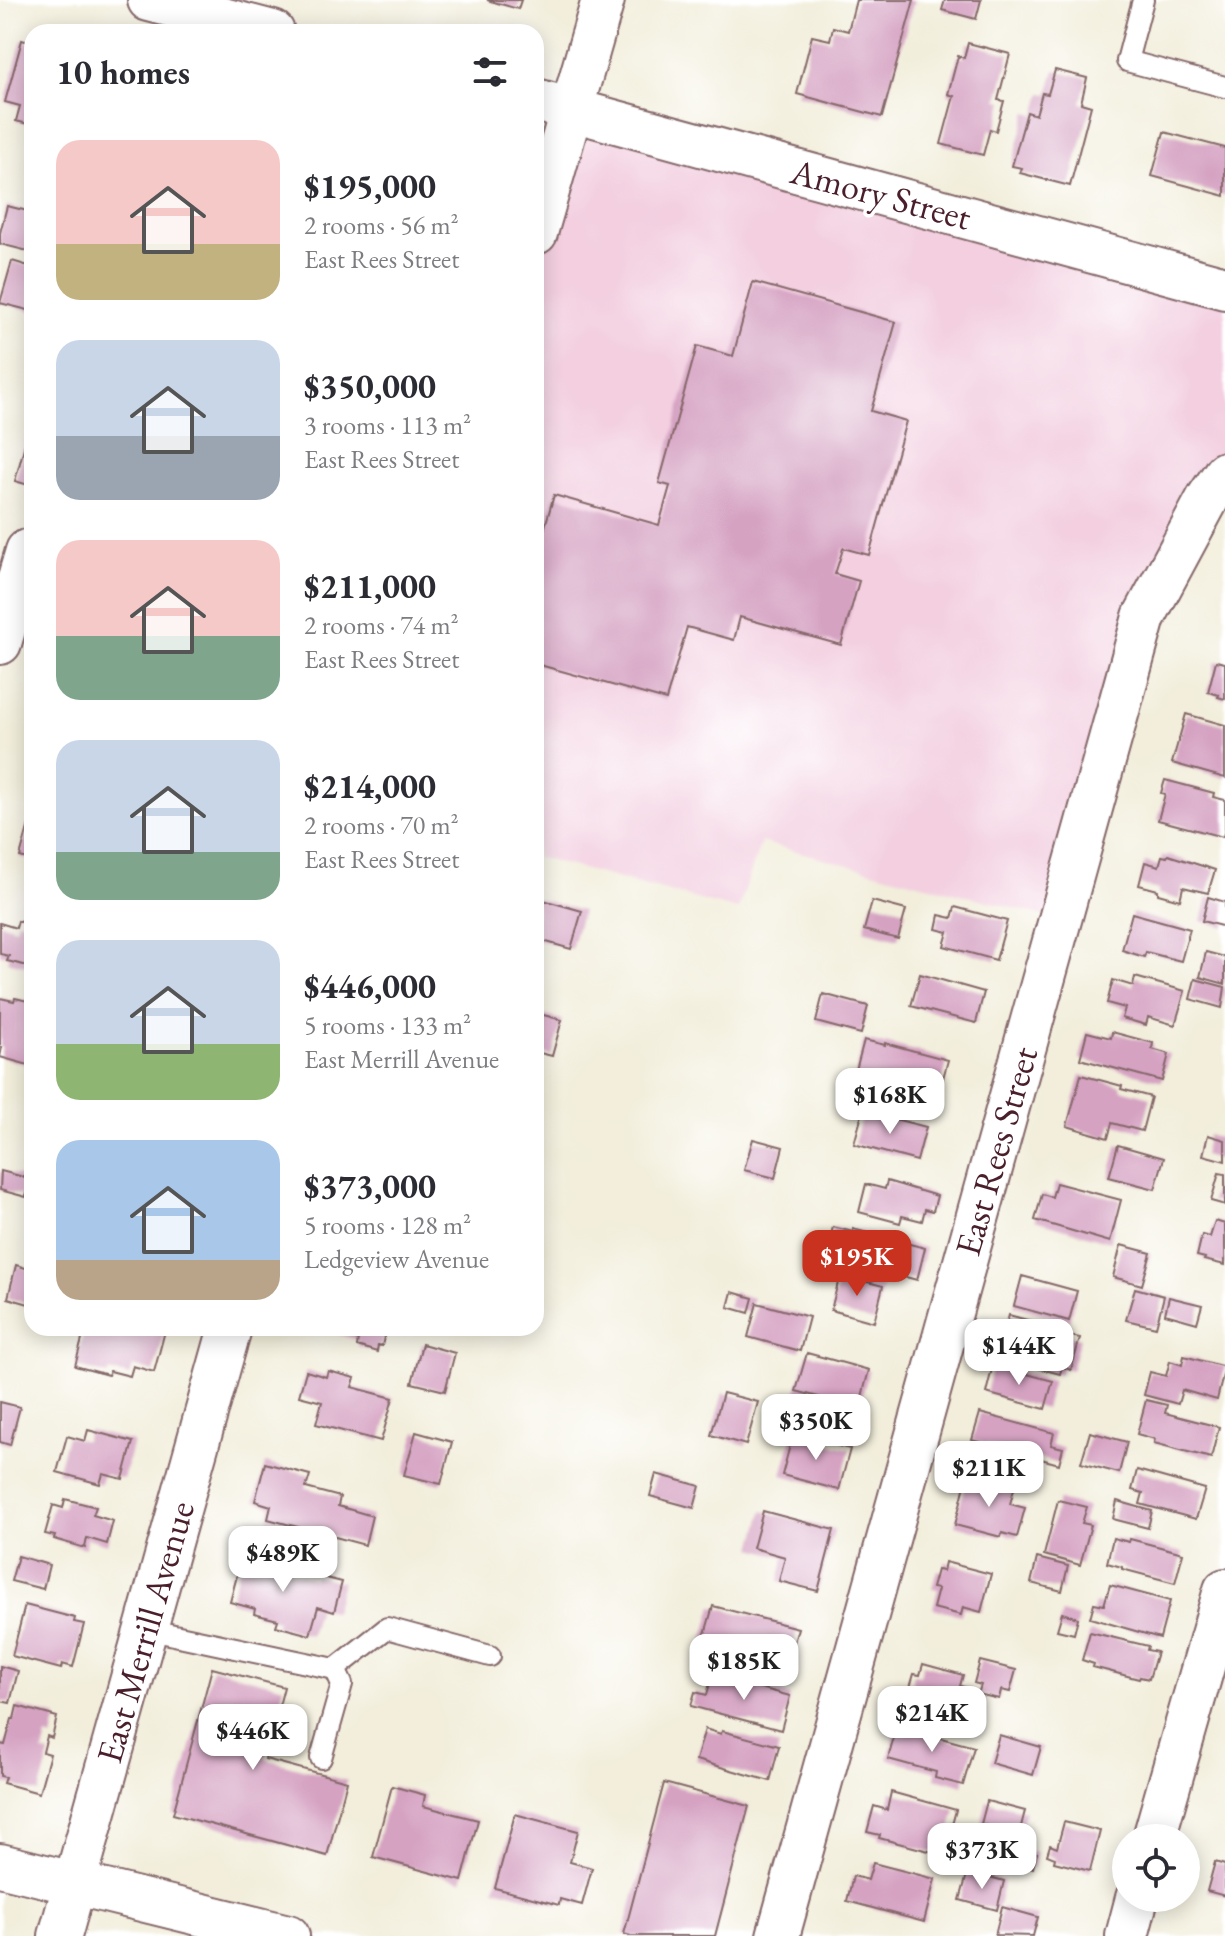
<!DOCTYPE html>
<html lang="en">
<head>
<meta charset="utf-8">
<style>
	body { margin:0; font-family:"EB Garamond",serif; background:#f7f7f7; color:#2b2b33; height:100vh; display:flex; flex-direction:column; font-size:30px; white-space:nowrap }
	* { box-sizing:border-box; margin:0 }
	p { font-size:26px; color:#7c7c81 }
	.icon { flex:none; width:44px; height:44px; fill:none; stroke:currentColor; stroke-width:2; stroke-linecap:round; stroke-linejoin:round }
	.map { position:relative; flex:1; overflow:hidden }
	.drawer { position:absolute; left:24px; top:24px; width:520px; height:1312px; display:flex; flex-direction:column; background:#fff; border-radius:24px; box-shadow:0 4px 20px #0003 }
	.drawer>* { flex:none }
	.fabs { position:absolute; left:1112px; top:1824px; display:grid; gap:16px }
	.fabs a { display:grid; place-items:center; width:88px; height:88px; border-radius:50%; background:#fff; box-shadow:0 4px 20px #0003; font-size:40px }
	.price { position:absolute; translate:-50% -68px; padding:0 18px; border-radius:16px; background:#fff; color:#222; font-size:26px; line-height:52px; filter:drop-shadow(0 2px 4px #0008) }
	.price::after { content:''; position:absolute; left:50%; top:48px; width:24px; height:18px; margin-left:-12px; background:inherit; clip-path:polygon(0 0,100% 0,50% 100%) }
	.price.active { background:#c8321e; color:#fff }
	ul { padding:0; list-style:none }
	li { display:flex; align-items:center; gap:24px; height:200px; padding:0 32px }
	li span { display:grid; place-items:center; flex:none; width:224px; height:160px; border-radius:24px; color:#555 }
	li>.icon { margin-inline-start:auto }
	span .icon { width:96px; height:96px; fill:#fffc; stroke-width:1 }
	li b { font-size:34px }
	h2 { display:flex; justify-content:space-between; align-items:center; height:96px; padding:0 32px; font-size:34px }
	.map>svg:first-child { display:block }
	.built { fill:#f3cfe0 }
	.building { fill:#d5a2c2 }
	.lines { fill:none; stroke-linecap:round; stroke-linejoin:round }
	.service-casing { stroke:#856769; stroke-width:24 }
	.minor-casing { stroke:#856769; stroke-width:46 }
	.service { stroke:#fff; stroke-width:20 }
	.minor { stroke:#fff; stroke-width:42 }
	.labels { text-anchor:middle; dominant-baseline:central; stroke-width:7; stroke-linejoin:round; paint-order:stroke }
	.street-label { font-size:36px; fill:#4a1f2b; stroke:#fff }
</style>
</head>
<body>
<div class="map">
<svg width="1225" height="1936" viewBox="0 0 1225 1936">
	<rect width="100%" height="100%" fill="#fff"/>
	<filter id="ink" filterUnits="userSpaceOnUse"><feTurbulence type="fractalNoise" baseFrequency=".0125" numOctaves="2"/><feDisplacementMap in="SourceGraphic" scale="16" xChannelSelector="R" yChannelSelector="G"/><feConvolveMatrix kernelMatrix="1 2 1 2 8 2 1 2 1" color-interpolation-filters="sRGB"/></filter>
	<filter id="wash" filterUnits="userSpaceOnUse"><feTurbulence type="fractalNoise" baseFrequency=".006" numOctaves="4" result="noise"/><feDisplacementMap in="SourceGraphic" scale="32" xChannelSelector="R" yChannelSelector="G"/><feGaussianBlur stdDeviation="1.8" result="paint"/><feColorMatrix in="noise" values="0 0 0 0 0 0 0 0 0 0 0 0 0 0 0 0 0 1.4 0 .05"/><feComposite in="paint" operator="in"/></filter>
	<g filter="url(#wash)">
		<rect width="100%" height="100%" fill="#f2eedb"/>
		<path class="built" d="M571,109l654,179v185l-81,144 -84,303 -299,-78 -23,68 -202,-53v-624z"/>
		<g id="blocks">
			<path class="building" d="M487,0h34l-3,9z
				M856,0h58l-32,117 -85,-23 15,-58 18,4 3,-13 15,4z
				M945,0h36l-5,19 -34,-9z
				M22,40l10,3v82l-16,-4 4,-15 -15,-4z
				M968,43l42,11 -12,46 6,1 -8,30 -6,-2 -7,26 -42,-11 13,-48 -6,-2 10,-38 6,2z
				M1055,70l32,8 -6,25 10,3 -21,80 -50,-13 2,-5 -10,-2 15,-54 9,3 6,-22 6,1z
				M1164,132l61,16v48l-73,-20z
				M7,206l25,6v40l-32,-8v-11z
				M12,261l20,6v44l-32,-8z
				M753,282l143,40 -25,89 35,10 -37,134 -26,-7 -1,4 -7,22 24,7 -18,64 -101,-28 -6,23 -47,-13 -21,73 -130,-36v-106l18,-63 105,30 11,-39 -11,-3 38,-137 36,10z
				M31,422h1v64l-17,-5z
				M1216,661l9,2v36l-7,-2 1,-2 -11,-3z
				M1186,714l39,11v53l-53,-15z
				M1165,780l49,13 -1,4 12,3v29l-2,8 -65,-17 7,-26 -4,-1z
				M31,817h1v43l-12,-3z
				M1168,855l47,15 -7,23 -25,-6 -3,13 -22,-6v-4l-19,-5 6,-23 14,4 3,-10 5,1z
				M1208,897l17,5v25l-23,-6z
				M536,898l46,13 -11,38 -35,-10z
				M872,901l34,9 -8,29 -34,-9z
				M955,907l52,14 -11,39 -52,-14 4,-14 -12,-3 3,-14 13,3z
				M1132,913l58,16 -9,32 -35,-9 -2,5 -22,-7z
				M18,921l14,4v42l-25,-6 2,-5 -9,-2v-31l16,5z
				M1206,952l19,5v27l-25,-7z
				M920,974l64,18 -8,31 -65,-17z
				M1135,977l50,14 -10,34 -27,-8 -2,8 -24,-7 3,-10 -18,-5 6,-23 20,6z
				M1195,979l30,8 -3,21 -32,-9z
				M823,994l45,12 -7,28 -45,-12z
				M0,998l14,3 1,-3 17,4v64l-32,-9 2,-10h-2z
				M536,1013l26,7 -10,36 -16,-4z
				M1087,1032l24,6 1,-6 41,11 -1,6 17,5 -7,27 -82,-22z
				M864,1040l21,5v-2l63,17 -12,44 -57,-16 -1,4 -26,-7z
				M1081,1075l41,11 -1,3 30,8 -9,34 -30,-8 -4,15 -41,-12z
				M863,1111l63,16 -9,34 -63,-17z
				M1208,1135l17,5v21l-22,-6z
				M753,1139l30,8 -8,31 -31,-8z
				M1118,1145l46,13 -9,31 -46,-12z
				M1,1171l30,8 -5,18 -26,-7z
				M1219,1173l6,1v31l-14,-4z
				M887,1181l50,15 -4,15 -8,-2 -3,12 -20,-5 -2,7 -41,-11 7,-28 19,5z
				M1056,1183l65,17 -11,42 -75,-22 7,-26 10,3z
				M1215,1221l10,3v41l-21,-5 1,-2 -8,-2 5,-21 8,2z
				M833,1227l20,5v-3l72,19 -8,32 -72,-19 1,-3 -20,-5z
				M1121,1245l30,8 -9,32 -29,-8z
				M16,1265l16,5v35l-24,-7z
				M840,1275l43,11 -9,36 -43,-12z
				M1022,1276l55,15 -8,30 -55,-15z
				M1135,1288l29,8 -8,31 -30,-7z
				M732,1292l21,6 -4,15 -21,-6z
				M1169,1297l33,8 -5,18 -32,-9z
				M757,1303l52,14 -9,34 -52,-14z
				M1009,1315l62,17 -1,4 10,2 -9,32 -9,-3 -2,7 -53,-14 1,-4 -9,-2z
				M85,1328l20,4 1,-4h14l10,3 1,-3h24l10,3 -11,41 -21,-6 -3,10 -20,-5 -2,4 -33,-9z
				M332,1328h54l-4,18 -4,-1 -1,7 -20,-6 1,-6 -27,-8z
				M422,1344l33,9 -10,38 -33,-8z
				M807,1353l62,17 -10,38 -63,-17z
				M1184,1356l41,11 -8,33 -35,-10 -4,14 -34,-9 6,-23 16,4 4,-15 12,4z
				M993,1365l60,16 -8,28 -59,-16z
				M306,1371l20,6 2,-6 27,7 -3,9 41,11 -12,43 -65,-17 6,-22 -23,-6z
				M723,1393l35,9 -12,43 -35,-10z
				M1146,1400l21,5 -2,8 54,14 -8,31 -57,-15 1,-4 -18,-5z
				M0,1402l20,5 -10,38 -10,-3z
				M980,1413l74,20 -3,12 12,3 -4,16 -87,-24z
				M88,1430l45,12 -10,37 -20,-5 -3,10 -43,-12 10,-36 18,5z
				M416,1432l36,10 -11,42 -37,-9z
				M1090,1432l37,10 -8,31 -38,-10z
				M793,1434l57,15 -11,41 -57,-15z
				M265,1463l45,12 -4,13 34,9 -2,9 34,10 -7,29 -97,-26 3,-13 -16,-5z
				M1137,1470l68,19 -9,30 -56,-15 3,-11 -11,-3z
				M656,1474l44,12 -6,22 -44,-12z
				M967,1477l47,12 -4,15 15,4 -8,29 -15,-4 -1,4 -46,-12z
				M65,1499l31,8 -3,8 20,6 -6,23 -20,-6 -2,10 -31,-9 1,-3 -10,-2 8,-29 10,3z
				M1058,1500l29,7 -5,16 9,2 -11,40 -36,-10z
				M1117,1501l35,10 -4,17 -35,-9z
				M763,1511l71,19 -16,61 -39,-10 6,-24 -32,-9z
				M1113,1538l16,4 1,-3 53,14 -8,30 -53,-14v-2l-15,-4z
				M243,1553l33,8 -1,6 38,11 1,-3 28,7 -8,30 -16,-5 -8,28 -34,-9 2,-6 -24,-6 1,-5 -25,-7z
				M18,1556l31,9 -6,24 -32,-8z
				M1037,1558l31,8 -6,25 -31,-8z
				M945,1562l46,12 -10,38 -18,-5 -2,8 -28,-7 5,-19 -6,-1 5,-18 6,1z
				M1110,1585l60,16 -10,37 -70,-20 4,-15 10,2z
				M25,1605l50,13 -1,4 10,2 -11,43 -11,-3 -1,5 -49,-13z
				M713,1606l85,22 -10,36 -85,-23z
				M1062,1613l16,5 -4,16 -17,-4z
				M1090,1632l58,14 -1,4 10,2 -8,27 -9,-2 -1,2 -46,-12 1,-3 -12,-4z
				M980,1661l36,9 -6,22 -9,-2 -2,9 -21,-5 3,-9 -7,-2z
				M923,1664l40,11 -3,11 12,3 -7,28 -59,-16 8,-27 6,1z
				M0,1666l18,5 -8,32 -10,-2z
				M212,1668l72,19 -19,72 82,22 -20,75 -154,-42z
				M712,1675l78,21 -9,34 -90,-24 4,-14 12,3z
				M17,1706l40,11 -5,21 -5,-2 -4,16 7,2 -11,39 -36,-10 2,-6 -5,-1v-32l5,1 7,-26h2z
				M897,1726l77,21 -11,38 -28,-7 1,-6 -48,-13z
				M705,1729l16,5 1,-3 57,15 -9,35 -74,-21z
				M999,1735l42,12 -8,28 -42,-12z
				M664,1783l85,23 -34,130h-84l-7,-2z
				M392,1786l33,9 -2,11 55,14 -16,61 -89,-24z
				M891,1792l65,18 -12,45 -65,-17 1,-3 -13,-3 7,-26 13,4z
				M987,1801l38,10 -6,23 -38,-10z
				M515,1814l63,17 -8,31 22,6 -10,37 -22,-6 -1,6 -64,-17z
				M1064,1822l36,9 -10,40 -36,-9 1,-4 -8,-3 3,-10 7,3z
				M1018,1848l19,5 -4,15 -19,-5z
				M1215,1862l10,3v31l-18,-5z
				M873,1863l62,16 -11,43 -77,-21 6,-25 15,4z
				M968,1871l36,10 -7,29 -37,-10z
				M1002,1907l36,10 -5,19 -38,-1z"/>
		</g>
	</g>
	<g filter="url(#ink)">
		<use href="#blocks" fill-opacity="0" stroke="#856769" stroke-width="2"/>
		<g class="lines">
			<g class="service-casing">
				<path id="service" d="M1143,0l-16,61 98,26
					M146,1629l189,40 52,-41 103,28
					M321,1758l21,-74 -7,-15"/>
			</g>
			<g class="minor-casing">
				<path id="minor" d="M149,0l124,32
					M536,100l689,188
					M536,233l67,-233
					M0,643l27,-92
					M1154,1838l71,-248
					M0,1865l288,71
					M60,1936l170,-608
					M778,1936l366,-1319 64,-119 17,-25
					M1127,1936l10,-38"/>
			</g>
			<use href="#service" class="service"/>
			<use href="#minor" class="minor"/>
		</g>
	</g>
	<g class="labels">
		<g class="street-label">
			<text transform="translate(881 194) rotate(15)">Amory Street</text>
			<text transform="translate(996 1151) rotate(-74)">East Rees Street</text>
			<text transform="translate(145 1632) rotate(-74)">East Merrill Avenue</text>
		</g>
	</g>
</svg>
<div class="fabs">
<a><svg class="icon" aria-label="locate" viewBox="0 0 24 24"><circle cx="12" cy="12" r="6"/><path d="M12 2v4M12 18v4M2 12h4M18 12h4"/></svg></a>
</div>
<b class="price" style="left:890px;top:1136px">$168K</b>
<b class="price active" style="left:857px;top:1298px">$195K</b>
<b class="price" style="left:1019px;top:1387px">$144K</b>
<b class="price" style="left:816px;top:1462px">$350K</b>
<b class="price" style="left:989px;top:1509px">$211K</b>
<b class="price" style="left:283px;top:1594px">$489K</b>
<b class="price" style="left:744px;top:1702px">$185K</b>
<b class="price" style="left:932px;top:1754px">$214K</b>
<b class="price" style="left:253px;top:1772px">$446K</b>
<b class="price" style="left:982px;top:1891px">$373K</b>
<section class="drawer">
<h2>10 homes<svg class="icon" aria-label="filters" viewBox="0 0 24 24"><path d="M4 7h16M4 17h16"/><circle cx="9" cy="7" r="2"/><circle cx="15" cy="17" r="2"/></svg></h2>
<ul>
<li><span style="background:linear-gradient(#f6c9c9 65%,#c2b280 0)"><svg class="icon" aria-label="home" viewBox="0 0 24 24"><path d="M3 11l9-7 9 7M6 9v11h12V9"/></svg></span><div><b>$195,000</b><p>2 rooms · 56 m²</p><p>East Rees Street</p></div></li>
<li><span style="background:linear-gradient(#c9d6e8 60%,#9aa5b1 0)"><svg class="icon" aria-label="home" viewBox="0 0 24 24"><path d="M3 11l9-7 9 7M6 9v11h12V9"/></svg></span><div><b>$350,000</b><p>3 rooms · 113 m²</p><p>East Rees Street</p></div></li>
<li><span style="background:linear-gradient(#f6c9c9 60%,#7fa58c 0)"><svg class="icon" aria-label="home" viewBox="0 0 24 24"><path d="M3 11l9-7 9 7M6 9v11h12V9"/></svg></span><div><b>$211,000</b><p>2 rooms · 74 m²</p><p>East Rees Street</p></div></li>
<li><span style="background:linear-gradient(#c9d6e8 70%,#7fa58c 0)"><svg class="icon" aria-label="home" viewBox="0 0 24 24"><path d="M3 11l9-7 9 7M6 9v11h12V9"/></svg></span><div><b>$214,000</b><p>2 rooms · 70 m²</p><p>East Rees Street</p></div></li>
<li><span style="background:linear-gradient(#c9d6e8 65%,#8fb573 0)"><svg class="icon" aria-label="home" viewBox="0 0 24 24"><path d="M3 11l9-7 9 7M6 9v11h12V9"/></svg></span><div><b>$446,000</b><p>5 rooms · 133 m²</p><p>East Merrill Avenue</p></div></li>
<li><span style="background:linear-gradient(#a9c7e8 75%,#b9a48a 0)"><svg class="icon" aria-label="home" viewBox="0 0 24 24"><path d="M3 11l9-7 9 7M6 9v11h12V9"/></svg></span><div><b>$373,000</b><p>5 rooms · 128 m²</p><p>Ledgeview Avenue</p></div></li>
</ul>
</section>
</div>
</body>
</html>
